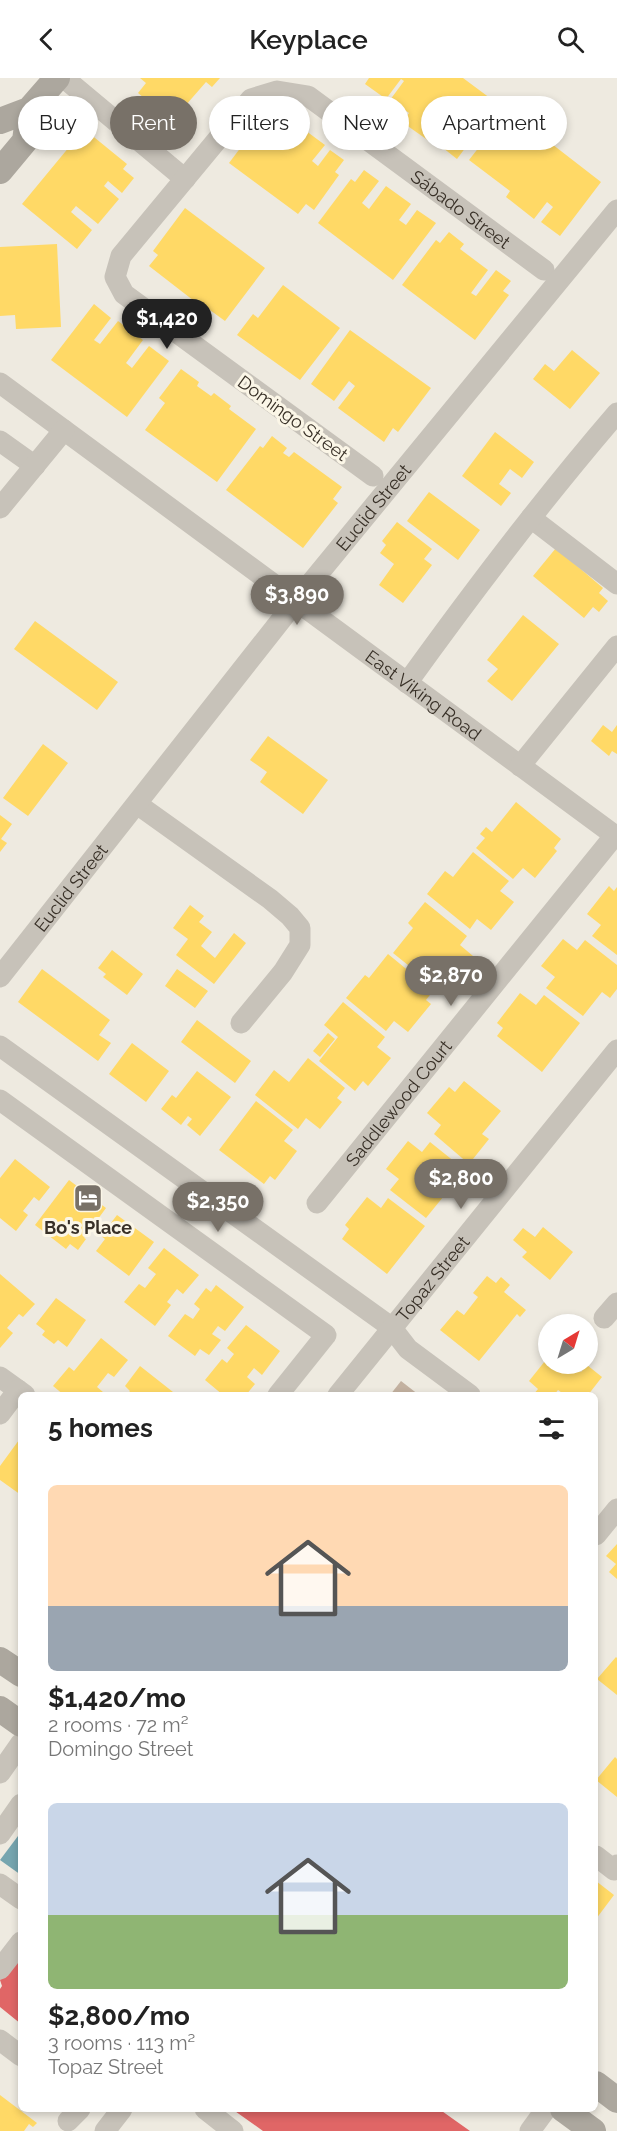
<!DOCTYPE html>
<html lang="en">
<head>
<meta charset="utf-8">
<style>
	body { margin:0; font-family:Raleway,sans-serif; background:#f6f6f6; color:#222; height:100vh; display:flex; flex-direction:column; font-size:22px; white-space:nowrap }
	* { box-sizing:border-box; margin:0 }
	p { font-size:20px; color:#767676 }
	.icon { flex:none; width:33px; height:33px; fill:none; stroke:currentColor; stroke-width:2; stroke-linecap:round; stroke-linejoin:round }
	.map { position:relative; flex:1; overflow:hidden }
	.details { position:absolute; left:18px; top:1314px; width:580px; height:720px; display:flex; flex-direction:column; background:#fff; border-radius:9px; box-shadow:0 3px 9px #0003 }
	.details>* { flex:none }
	.banner { position:absolute; left:18px; top:18px; width:582px; height:54px; display:flex; gap:12px }
	.needle { width:39px; rotate:38deg }
	.fabs { position:absolute; left:538px; top:1236px; display:grid; gap:12px }
	.fabs a { display:grid; place-items:center; width:60px; height:60px; border-radius:50%; background:#fff; box-shadow:0 3px 9px #0003; font-size:30px }
	.price { position:absolute; translate:-50% -51px; padding:0 14px; border-radius:21px; background:#787168; color:#fff; font-size:20px; line-height:39px; filter:drop-shadow(0 2px 3px #0008) }
	.price::after { content:''; position:absolute; left:50%; top:36px; width:18px; height:14px; margin-left:-9px; background:inherit; clip-path:polygon(0 0,100% 0,50% 100%) }
	.price.on { background:#222; color:#fff }
	ul { padding:0; list-style:none }
	li { display:grid; align-content:center; gap:12px; height:318px; padding:0 30px }
	li span { display:grid; place-items:center; height:186px; border-radius:9px; color:#555 }
	li>.icon { margin-inline-start:auto }
	span .icon { width:108px; height:108px; fill:#fffc; stroke-width:1 }
	li b { font-size:26px }
	h2 { display:flex; justify-content:space-between; align-items:center; height:72px; padding:0 30px; font-size:26px }
	.pill { padding:0 21px; border-radius:27px; background:#fff; box-shadow:0 3px 9px #0003; font-size:21px; line-height:54px }
	.pill.on { background:#787168; color:#fff }
	header { display:flex; justify-content:space-between; align-items:center; height:78px; padding:0 30px; background:#fff; font-size:27px; font-weight:600 }
	.map>svg:first-child { display:block }
	.homes { fill:#ffd966 }
	.shops { fill:#e06666 }
	.public { fill:#76a5af }
	.building { fill:#c3b1a0 }
	.lines { fill:none; stroke-linecap:round; stroke-linejoin:round }
	.minor { stroke:#c7c2b9; stroke-width:21 }
	.major { stroke:#aca79e; stroke-width:26 }
	.labels { text-anchor:middle; dominant-baseline:central; stroke-width:6; stroke-linejoin:round; paint-order:stroke }
	.street-label { font-size:18px; fill:#383027; stroke:#fbf6e7 }
	.poi-label { font-size:18px; font-weight:bold; fill:#383027; stroke:#fbf6e7 }
</style>
</head>
<body>
<header><svg class="icon" aria-label="back" viewBox="0 0 24 24"><path d="M15 5l-7 7 7 7"/></svg>Keyplace<svg class="icon" aria-label="search" viewBox="0 0 24 24"><circle cx="10" cy="10" r="6"/><path d="M15 15l6 6"/></svg></header>
<div class="map">
<svg width="617" height="2053" viewBox="0 0 617 2053">
	<rect width="100%" height="100%" fill="#eeeae0"/>
	<path class="homes" d="M140,0h80l-8,9 -6,-5 -34,39 -34,-28 8,-10z
		M369,0h94l35,26 -41,55 -19,-15 15,-20 -8,-5 -16,22 -27,-19 7,-9 -19,-13 14,-19 -3,-2 -15,20 -21,-15z
		M277,31l14,11 -17,23 7,5 17,-23 27,20 -13,16 6,5 12,-16 14,10 -9,12 4,3 -25,35 -8,-6 -8,10 -69,-51 34,-45 5,4z
		M508,32l93,72 -41,54 -19,-14 12,-15 -6,-5 -13,17 -28,-22 4,-6 -41,-31z
		M84,51l43,35 -4,5 11,9 -12,15 -14,-12 -4,5 15,13 -21,25 -22,-18 -5,6 21,18 -15,19 -55,-45z
		M364,92l15,11 -17,22 7,6 17,-23 25,18 -12,16 7,5 11,-15 19,13 -43,57 -75,-57 33,-44 4,3z
		M185,130l80,60 -40,53 -26,-19 -1,2 -49,-38 9,-11 -5,-4z
		M449,154l15,12 -4,5 28,21 -17,23 5,3 20,-26 15,11 -8,10 6,4 -34,45 -73,-55 34,-45 4,3z
		M57,166l4,83 -45,2 -1,-14 -15,1v-69z
		M283,207l57,43 -40,52 -63,-45 16,-21 5,4z
		M94,226l17,14 -17,22 6,4 18,-23 25,19 -17,23 6,5 17,-22 20,15 -42,56 -76,-57z
		M350,252l81,58 -33,44 -5,-4 -9,14 -46,-34 17,-22 -6,-5 -15,20 -23,-17z
		M572,272l28,23 -30,36 -37,-30 12,-15 9,7z
		M181,291l18,13 -2,4 14,10 3,-3 17,13 -2,3 27,20 -39,53 -72,-52 20,-27 -6,-5z
		M495,354l39,30 -12,16 -12,-9 -11,15 12,9 -10,13 -39,-30z
		M272,358l15,12 -4,5 6,4 5,-5 48,35 -9,12 5,4 -35,45 -77,-58 34,-44 3,2z
		M429,414l51,38 -22,30 -51,-39z
		M397,444l35,27 -8,10 8,6 -29,38 -24,-18 15,-21 -14,-11 6,-8 -4,-4z
		M556,470l47,40 -4,5 9,8 -9,11 -6,-5 -9,11 -51,-42z
		M523,537l36,29 -47,57 -25,-20 11,-12 -11,-9z
		M35,543l83,61 -21,28 -83,-61z
		M603,647l9,7 5,-7v29l-5,-3 -3,5 -18,-15z
		M268,658l60,44 -25,34 -43,-32 7,-10 -17,-12z
		M43,666l25,19 -40,53 -25,-18z
		M516,724l45,37 -7,9 3,3 -22,27 -12,-10 -10,11 -37,-31 9,-10 -5,-4 6,-7 6,5z
		M0,737l12,9 -11,15 6,4 -7,9z
		M473,774l36,29 -9,10 14,11 -23,28 -14,-11 -7,10 -43,-35 18,-23 8,6z
		M609,808l5,5 3,-4v68l-25,-19 9,-11 -14,-11z
		M425,824l42,34 -7,9 13,11 -23,27 -4,-3 -7,10 -46,-37 20,-25 -5,-5z
		M190,827l14,11 -5,6 13,10 -11,14 14,12 19,-25 12,10 -32,41 -38,-29 12,-16 -15,-11z
		M563,861l14,11 8,-10 32,25v24l-7,9 -8,-6 -19,24 -37,-28 9,-11 -14,-11z
		M112,872l31,24 -16,21 -24,-18 3,-3 -8,-6z
		M388,876l45,37 -7,9 5,4 -23,28 -14,-11 -8,10 -40,-33 19,-23 4,3z
		M42,891l68,51 -11,15 12,8 -13,18 -80,-59z
		M177,891l31,22 -13,17 -30,-22z
		M520,915l16,12 8,-10 36,28 -38,49 -45,-36 6,-8 -6,-5z
		M343,924l42,35 -8,10 14,11 -23,28 -5,-5 -8,10 -36,-30 19,-24 -14,-12z
		M197,942l54,41 -16,22 -54,-41z
		M328,955l7,6 -15,18 -7,-6z
		M132,965l37,28 -23,31 -37,-28z
		M308,980l37,30 -8,10 5,4 -22,27 -14,-11 -8,11 -43,-34 19,-25 15,12z
		M197,993l34,26 -31,39 -13,-11 5,-6 -4,-3 -7,9 -20,-16 11,-14 4,3z
		M464,1003l37,30 -19,23 7,5 -20,25 -35,-30 7,-9 -14,-12 22,-26 6,5z
		M256,1023l37,29 -9,11 13,10 -22,29 -5,-4 -6,8 -45,-34z
		M408,1063l14,11 8,-10 35,28 -39,48 -36,-28 9,-11 -13,-10z
		M15,1081l35,28 -11,14 -5,-4 -11,14 5,4 -12,16 -16,-13v-40z
		M69,1102l37,28 -22,30 2,1 -8,11 -8,-6 -4,5 -31,-24z
		M367,1119l14,11 7,-10 37,28 -38,48 -45,-35 7,-10 -4,-4z
		M117,1137l37,27 -25,34 -33,-25 9,-12 -4,-3z
		M543,1149l30,25 -23,28 -28,-23 5,-5 -14,-12 10,-12 12,9z
		M164,1170l35,27 -16,19 -6,-5 -10,13 4,3 -16,21 -31,-24 15,-18 6,4 11,-14 -8,-6z
		M0,1196l35,30 -12,13 -4,-3 -12,14 6,5 -13,15z
		M487,1198l9,7 5,-6 9,8 -6,7 22,18 -6,7 -3,-3 -38,47 -39,-31 17,-20 7,5 14,-18 -5,-4z
		M216,1207l28,22 -19,24 -7,-5 -6,8 9,6 -12,15 -9,-6 -5,7 -27,-20 17,-22 8,5 7,-10 -6,-5 12,-16 5,4z
		M56,1220l30,22 -19,27 -9,-7 -4,4 -12,-9 3,-4 -9,-7z
		M246,1247l34,26 -18,24 -8,-7 -7,9 8,7 -9,11h-23l-18,-15 17,-21 5,4 7,-9 -7,-6z
		M101,1260l27,22 -14,17 -6,-4 -11,14 6,5 -2,3h-37l-11,-9 16,-19 5,4z
		M549,1278v8h22l10,8 6,-7 15,12 -14,18h-23l-7,-5 -4,5h-21l5,-6 -9,-8z
		M140,1288l33,26 -2,3h-44l3,-4 -5,-5z
		M19,1362l2,2v53l-21,-15v-14z
		M617,1466v35l-8,-7 7,-8 -10,-8z
		M616,1579l1,1v37l-20,-16z
		M615,1679l2,2v38l-21,-17z
		M596,1803l18,14 -18,24z
		M0,2017l37,28 -4,4 -4,-3 -5,7h-24z"/>
	<path class="shops" d="M21,1874v72l-21,-17v-18l2,-3 -2,-6z
		M232,2031h207l31,22h-207z"/>
	<path class="public" d="M21,1754v43l-21,-15z"/>
	<path class="building" d="M401,1303l18,14h-29z"/>
	<g class="lines">
		<g class="minor">
			<path d="M64,0l121,101"/>
			<path id="s1" d="M0,305l617,454"/>
			<path d="M0,363l35,25"/>
			<path id="s2" d="M373,398l-249,-182 -9,-17 6,-21 130,-157 26,-8 31,5 236,174"/>
			<path d="M0,430l64,-78"/>
			<path d="M531,440l86,66"/>
			<path d="M407,605c67,-93 135,-183 210,-270"/>
			<path d="M520,688l97,-120"/>
			<path d="M137,726l133,95 20,17 10,12v17l-17,27 -42,51"/>
			<path id="s3" d="M0,899l296,-376 321,-391"/>
			<path d="M0,968l391,281 17,22 62,46"/>
			<path d="M0,1022l326,235 -48,60"/>
			<path id="s4" d="M317,1125l298,-368"/>
			<path d="M604,1240l13,-15"/>
			<path d="M0,1299l25,18"/>
			<path id="s5" d="M338,1317l279,-345"/>
			<path d="M0,1336l18,-24"/>
			<path d="M596,1457l21,-26"/>
			<path d="M0,1695l21,-30"/>
			<path d="M0,1756l21,-30"/>
			<path d="M596,1778l18,14 3,-5"/>
			<path d="M0,1806l21,15"/>
			<path d="M0,1891l21,-27"/>
			<path d="M0,1962l21,16"/>
			<path d="M205,2031l28,22"/>
			<path d="M68,2043l12,-12"/>
			<path d="M105,2053l17,-22"/>
			<path d="M530,2053l16,-22"/>
		</g>
		<path class="major" d="M0,43l29,-11 28,-32
			M0,93l25,-30 4,-31
			M0,1582l21,14
			M0,1631l21,15
			M596,2006l21,16
			M563,2031l30,22"/>
	</g>
	<defs>
		<g id="hotel-square" transform="scale(1.5)"><rect x="-9" y="-9" width="18" height="18" rx="4" fill="#787168" stroke="#fbf6e7"/><path d="M-6-4.5h1.5V1H6V5H4.5V3h-9V5H-6ZM-4 0a1.8 1.8 0 1 1 3.6 0ZM.5 0V-2.5h3Q6-2.5 6 0Z" fill="#fff"/></g>
	</defs>
	<g fill-rule="evenodd">
		<use href="#hotel-square" x="88" y="1120"/>
	</g>
	<g class="labels">
		<g class="street-label">
			<text stroke="none"><textPath href="#s2" startOffset="802">Sábado Street</textPath></text>
			<text transform="translate(293 340) rotate(36)">Domingo Street</text>
			<text stroke="none"><textPath href="#s3" startOffset="600">Euclid Street</textPath></text>
			<text stroke="none"><textPath href="#s1" startOffset="526">East Viking Road</textPath></text>
			<text stroke="none"><textPath href="#s3" startOffset="114">Euclid Street</textPath></text>
			<text stroke="none"><textPath href="#s4" startOffset="129">Saddlewood Court</textPath></text>
			<text stroke="none"><textPath href="#s5" startOffset="150">Topaz Street</textPath></text>
		</g>
		<g class="poi-label">
			<text x="88" y="1149">Bo's Place</text>
		</g>
	</g>
</svg>
<div class="fabs">
<a><svg class="needle" viewBox="-14 -14 28 28"><path d="M0-13l5 13h-10z" fill="#e53935"/><path d="M0 13l5-13h-10z" fill="#767676"/></svg></a>
</div>
<b class="price on" style="left:167px;top:272px">$1,420</b>
<b class="price" style="left:297px;top:548px">$3,890</b>
<b class="price" style="left:451px;top:929px">$2,870</b>
<b class="price" style="left:461px;top:1132px">$2,800</b>
<b class="price" style="left:218px;top:1155px">$2,350</b>
<div class="banner">
<a class="pill">Buy</a>
<a class="pill on">Rent</a>
<a class="pill">Filters</a>
<a class="pill">New</a>
<a class="pill">Apartment</a>
</div>
<section class="details">
<h2>5 homes<svg class="icon" aria-label="filters" viewBox="0 0 24 24"><path d="M4 7h16M4 17h16"/><circle cx="9" cy="7" r="2"/><circle cx="15" cy="17" r="2"/></svg></h2>
<ul>
<li><span style="background:linear-gradient(#ffd9b3 65%,#9aa5b1 0)"><svg class="icon" aria-label="home" viewBox="0 0 24 24"><path d="M3 11l9-7 9 7M6 9v11h12V9"/></svg></span><div><b>$1,420/mo</b><p>2 rooms · 72 m²</p><p>Domingo Street</p></div></li>
<li><span style="background:linear-gradient(#c9d6e8 60%,#8fb573 0)"><svg class="icon" aria-label="home" viewBox="0 0 24 24"><path d="M3 11l9-7 9 7M6 9v11h12V9"/></svg></span><div><b>$2,800/mo</b><p>3 rooms · 113 m²</p><p>Topaz Street</p></div></li>
</ul>
</section>
</div>
</body>
</html>
